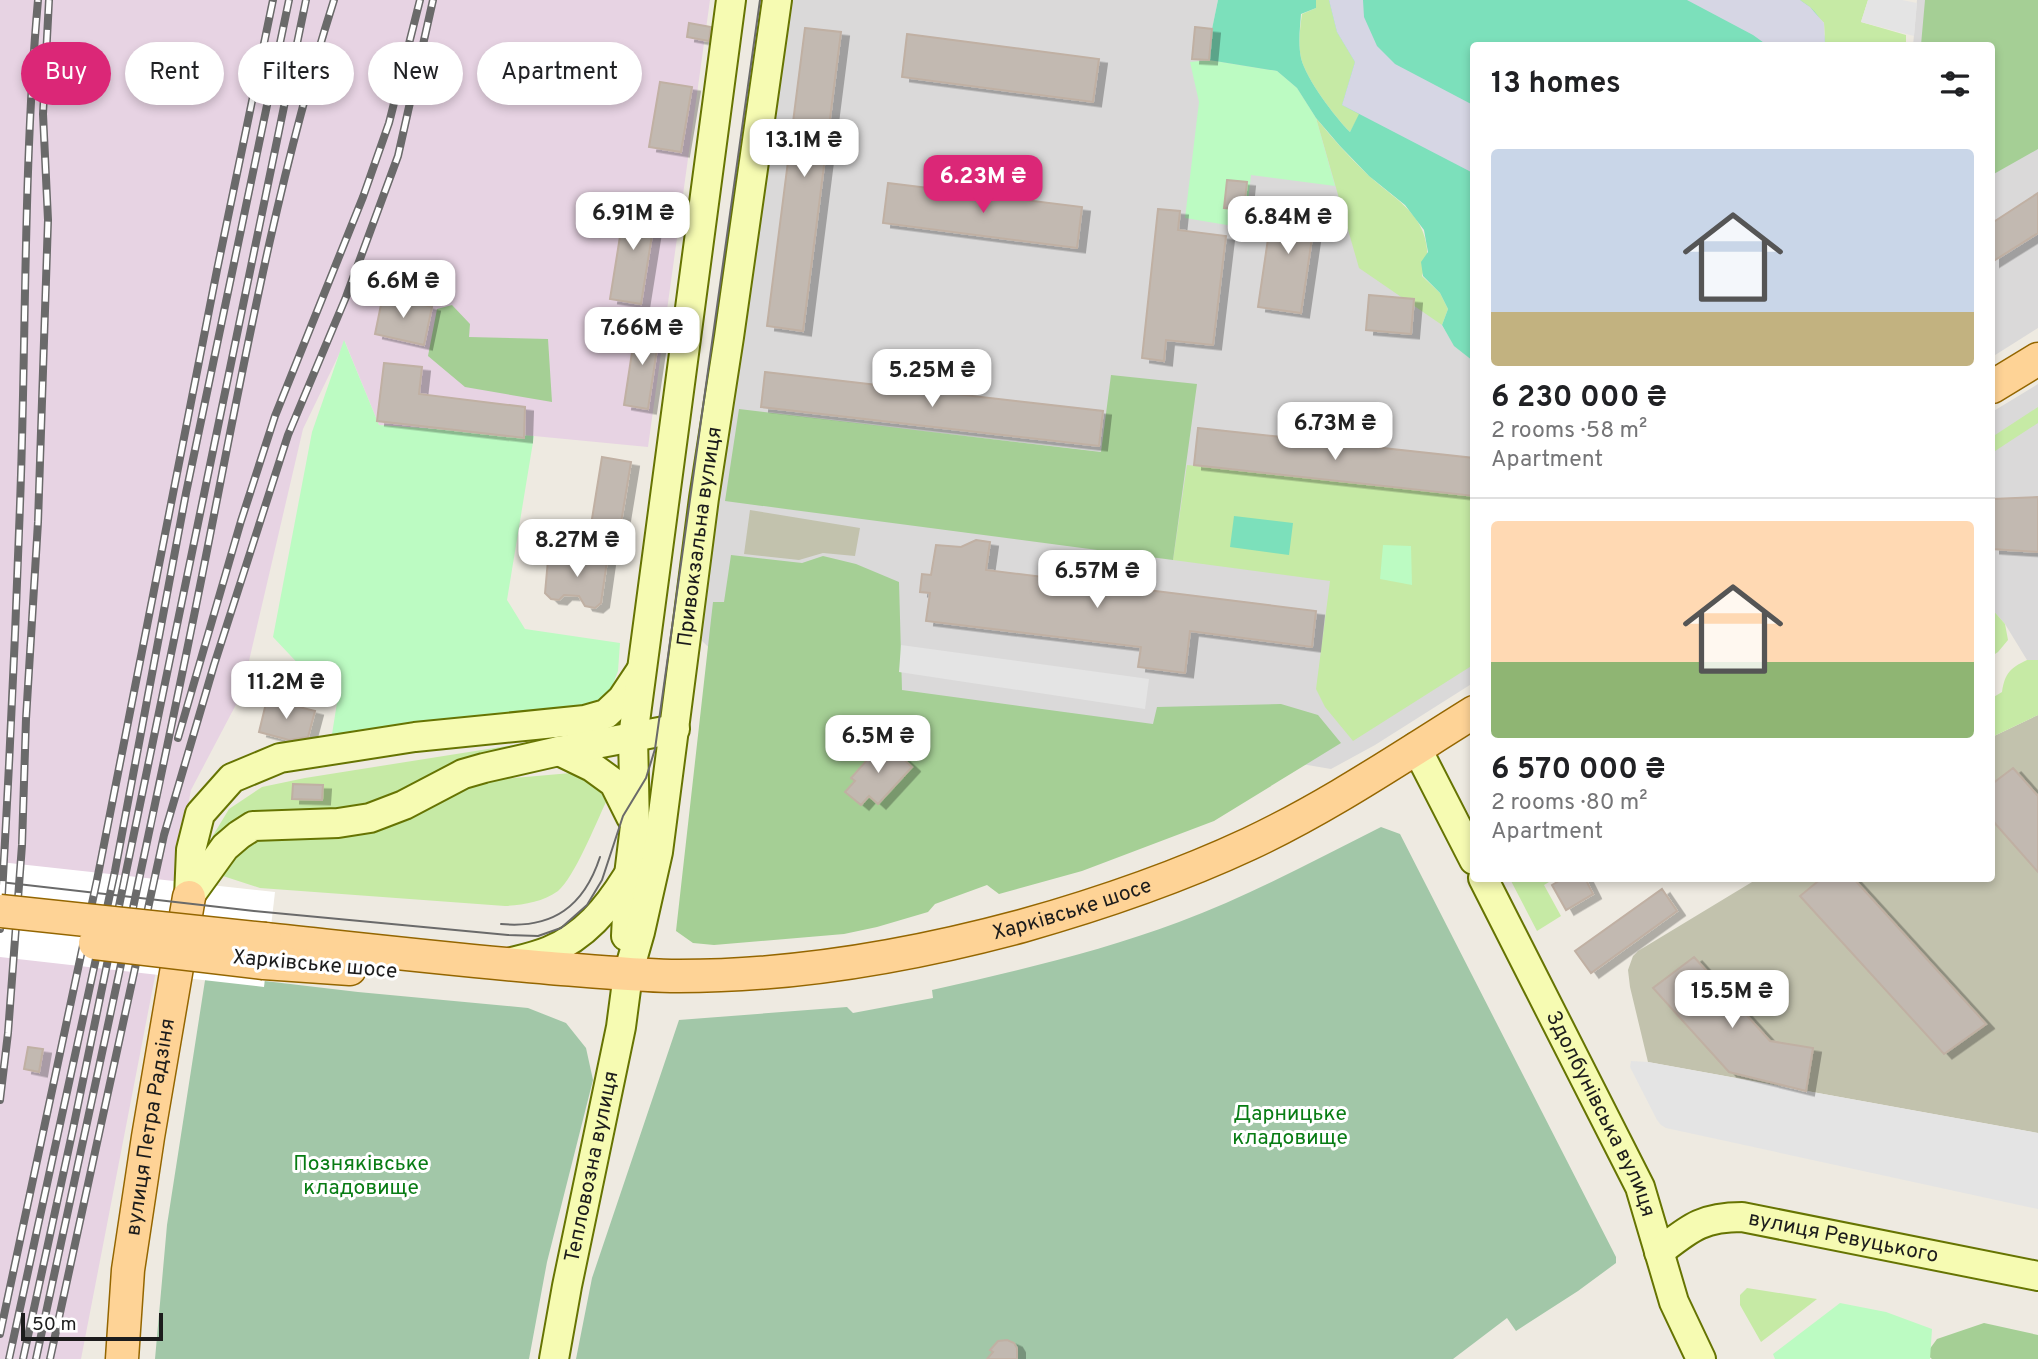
<!DOCTYPE html>
<html lang="en">
<head>
<meta charset="utf-8">
<style>
	body { margin:0; font-family:Overpass,sans-serif; background:#f6f6f6; color:#202124; height:100vh; display:flex; flex-direction:column; font-size:26px; white-space:nowrap }
	* { box-sizing:border-box; margin:0 }
	p { font-size:23px; color:#757577 }
	.icon { flex:none; width:38px; height:38px; fill:none; stroke:currentColor; stroke-width:2; stroke-linecap:round; stroke-linejoin:round }
	.map { position:relative; flex:1; overflow:hidden }
	.drawer { position:absolute; left:1470px; top:42px; width:525px; height:840px; display:flex; flex-direction:column; background:#fff; border-radius:7px; box-shadow:0 4px 10px #0003 }
	.drawer>* { flex:none }
	.guide { position:absolute; left:21px; top:42px; width:665px; height:63px; display:flex; gap:14px }
	.scale { position:absolute; left:21px; bottom:18px; width:142px; box-sizing:border-box; padding-left:7px; border:4px solid #1c1c1c; border-top:0; font-size:19px; line-height:24px; white-space:nowrap; color:#1c1c1c; -webkit-text-stroke:5px #fff; paint-order:stroke }
	.price { position:absolute; translate:-50% -60px; padding:0 16px; border-radius:14px; background:#fff; color:#222; font-size:23px; line-height:46px; filter:drop-shadow(0 2px 4px #0008) }
	.price::after { content:''; position:absolute; left:50%; top:42px; width:21px; height:16px; margin-left:-10px; background:inherit; clip-path:polygon(0 0,100% 0,50% 100%) }
	.price.active { background:#db2777; color:#fff }
	ul { padding:0; list-style:none }
	li { display:grid; align-content:center; gap:14px; height:371px; padding:0 21px }
	li+li { border-top:2px solid #e0e0e0 }
	li span { display:grid; place-items:center; height:217px; border-radius:7px; color:#555 }
	li>.icon { margin-inline-start:auto }
	span .icon { width:126px; height:126px; fill:#fffc; stroke-width:1 }
	li b { font-size:30px }
	h2 { display:flex; justify-content:space-between; align-items:center; height:84px; padding:0 21px; font-size:30px }
	.chip { padding:0 24px; border-radius:32px; background:#fff; box-shadow:0 4px 10px #0003; font-size:24px; line-height:63px }
	.chip.active { background:#db2777; color:#fff }
	.map>svg:first-child { display:block }
	.residential { fill:#dad9d9 }
	.industrial { fill:#e7d3e3 }
	.construction { fill:#c2c2ad }
	.grass { fill:#c6eaa5 }
	.forest { fill:#a5cf95 }
	.cemetery { fill:#a2c7a8 }
	.park { fill:#bcfbc2 }
	.pitch { fill:#7ce0bb }
	.parking { fill:#e4e4e4 }
	.plaza { fill:#d6d6e4 }
	.pier { fill:#fff }
	.building { fill:#c2b9b1; stroke:#c0b0a3; stroke-width:2; filter:url(#shadow) }
	.lines { fill:none; stroke-linecap:round; stroke-linejoin:round }
	.secondary-casing { stroke:#667402; stroke-width:32 }
	.primary-casing { stroke:#946600; stroke-width:35 }
	.secondary { stroke:#f6fbb2; stroke-width:28 }
	.primary { stroke:#fed396; stroke-width:32 }
	.tram { stroke:#6a6a6a; stroke-width:2 }
	.rail-casing { stroke:#6a6a6a; stroke-width:8 }
	.rail { stroke:#fff; stroke-width:5; stroke-dasharray:16; stroke-linecap:butt }
	.primary-bridge-casing { stroke:#946600; stroke-width:35; stroke-linecap:butt }
	.primary-bridge { stroke:#fed396; stroke-width:32 }
	.labels { text-anchor:middle; dominant-baseline:central; stroke-width:6; stroke-linejoin:round; paint-order:stroke }
	.street-label { font-size:21px; fill:#1c1c1c; stroke:#fff }
	.park-label { font-size:21px; fill:#087c14; stroke:#fff }
</style>
</head>
<body>
<div class="map">
<svg width="2038" height="1359" viewBox="0 0 2038 1359">
	<defs>
		<filter id="shadow"><feDropShadow dx="8" dy="4.5" stdDeviation="0" flood-color="#0004"/></filter>
	</defs>
	<rect width="100%" height="100%" fill="#eeeae1"/>
	<path class="residential" d="M785,0h433l-6,29 85,59 157,257 19,16v322l-98,62 -44,24 -159,-27 -436,-68 -40,-39z
		M1917,0h121v328l-46,29v-311h-79z
		M2038,384v276h-11l-22,-36 -13,-15v-197z"/>
	<path class="industrial" d="M0,0h710l-62,447 -114,-11 -155,-11 -34,-83 -42,87 -62,266 -50,95 -110,569h-81z"/>
	<path class="construction" d="M750,510l110,18 -5,28 -32,-3 -24,7 -55,-6z
		M2038,715v418l-390,-71 -18,-75 -2,-17 5,-14 5,-5 119,-72 235,-1v-141z"/>
	<path class="grass" d="M1316,0h13l8,32 18,30 -13,43 18,9 -10,18c-15,-15 -44,-53 -49,-74 -3,-14 -1,-30 1,-44l14,-6z
		M1800,0h68l-7,22 45,13v10h-81l-1,-22z
		M1316,118c16,20 33,39 52,57 24,22 56,38 59,74 1,9 -3,19 -5,27l18,17 8,16 -6,16 -83,-57z
		M2038,407v16l-46,30v-16z
		M1187,465l286,29v171l-120,76 -28,-34 -9,-18 14,-108 -157,-21z
		M1992,609l13,15 3,16 -10,12 -6,4z
		M2027,660h11v55l-46,22v-39l10,-6c3,-19 8,-24 25,-32z
		M582,734l-194,74 -90,10 -98,39 29,-48 33,-22 43,-9z
		M571,773l25,11 10,18c-10,21 -32,76 -48,89 -15,11 -35,14 -53,15l-245,-18 -37,-12c7,-19 18,-26 35,-37l182,-41 49,-18z
		M1510,879h44l-10,6 17,31 -24,15z
		M1747,1288l70,11 -56,43 -21,-37v-10z"/>
	<path class="forest" d="M1925,0h113v149l-46,26v-129l-71,-1z
		M452,305l18,19 -1,13 79,2 4,63 -87,-15 -37,-31 9,-47z
		M1111,375l86,9 -24,176 -448,-59 14,-92 362,43z
		M731,555l71,8 21,-7 33,8 43,18 3,108 251,34 4,-17 124,-3 37,11 23,28 -127,78 -132,50 -83,23 -12,-9 -52,19 -7,8 -51,15 -33,7 -130,11 -21,-2 -17,-12 37,-329h11z
		M1984,1323l54,12v24h-106l-6,-5 11,-15z"/>
	<path class="cemetery" d="M1381,827l19,7 216,423v6l-38,28 -62,40 -9,-13 -54,41h-877l16,-81 87,-258 168,-13 6,6 80,-15 -1,-8c84,-19 167,-38 247,-68 70,-26 136,-62 202,-95z
		M206,974l152,18 170,16 38,15 20,25 7,32 -46,182 -18,97h-374l12,-134z"/>
	<path class="park" d="M1209,60l68,11 20,17 19,30 19,68 -84,-11 -6,53 -60,-10 14,-116 -9,-40z
		M344,340l35,85 155,11 -27,164 18,29 95,14 -2,28 -11,29 -32,10 -245,37 9,-57 -33,-18 -33,-35 39,-205z
		M1383,545l28,1 1,39 -32,-6z
		M1840,1303l46,9 46,17 -2,30h-155l-2,-5z"/>
	<path class="pitch" d="M1218,0h98v8l-15,6c-1,14 -3,30 0,44 5,21 34,59 49,74l9,-18 -17,-9 13,-43 -18,-30 -8,-32h471c20,13 24,22 25,45l-351,1 -1,315 -19,-15 -12,-21 6,-16 -8,-16 -17,-17 -2,-14 7,-10 -4,-22 -19,-25 -36,-29 -29,-30 -24,-28 -19,-30 -20,-17 -68,-11 3,-31z
		M1234,516l59,7 -4,32 -59,-8z"/>
	<path class="parking" d="M1868,0h34l15,3 -3,33 -53,-14z
		M901,645l248,34 -4,30 -246,-37z
		M1631,1061l17,1 390,71v76l-372,-81 -5,-3 -4,-5 -27,-53z"/>
	<path class="plaza" d="M1329,0h34l1,17 13,29 18,18 78,41v68l-131,-68 13,-43 -18,-30z
		M1687,0h113l10,7 14,16 1,22h-58l-14,-10z"/>
	<path class="pier" d="M0,862l275,30 -11,95 -264,-30z"/>
	<path class="building" d="M689,23l22,4 -2,14 -22,-4z
		M1195,27l17,2 -3,31 -17,-1z
		M805,28l36,4 -38,299 -36,-5z
		M907,34l192,25 -6,43 -191,-25z
		M660,82l32,5 -11,65 -32,-5z
		M1227,180l20,2 -3,28 -20,-2z
		M888,183l194,24 -5,41 -194,-25z
		M2038,193v40l-46,29v-39z
		M1274,198l43,6 -16,109 -43,-6z
		M626,199l31,5 -16,100 -31,-5z
		M1158,209l22,2 -2,19 48,6 -13,109 -47,-5 -2,21 -22,-3z
		M383,295l49,12 -8,38 -49,-11z
		M1369,295l45,4 -3,35 -45,-4z
		M636,326l24,3 -12,80 -24,-4z
		M384,363l38,4 -3,27 106,13 -1,31 -147,-17z
		M765,372l338,39 -4,35 -338,-39z
		M1198,428l276,30v38l-280,-31z
		M602,457l29,5 -11,67 -29,-4z
		M2038,497v55l-46,-3v-50z
		M976,540l14,2 -4,28 330,41 -4,36 -122,-16 -5,42 -47,-6 3,-20 -215,-26 4,-28 -10,-1 2,-18 9,1 5,-30 25,2z
		M601,553l6,8 -6,42 -6,5 -10,-2 -6,-10 -15,-1 -5,5 -8,-1 -6,-6 3,-33 7,-6h9l3,8 18,1 5,-9z
		M267,699l48,12 -7,26 -19,3 -30,-8z
		M884,741l28,26 -34,37 -9,-8 -8,9 -16,-13 10,-11 -4,-3z
		M2013,768l25,28v76l-46,-52v-36z
		M293,784l30,1 -1,15 -30,-1z
		M1564,878h21l8,16 -27,16 -14,-25z
		M1822,878h31l133,146 -42,30 -144,-158z
		M1662,889l15,22 -86,62 -16,-22z
		M1694,957l76,84 43,7 -7,43 -77,-19 -76,-84z
		M28,1047l15,2 -4,23 -15,-3z
		M1007,1340l7,3 3,5v11h-30l6,-7 -3,-2 8,-9z"/>
	<g class="lines">
		<g class="secondary-casing">
			<g id="secondary">
				<path d="M1416,747l58,113"/>
				<path d="M559,751l33,16 22,16 17,34"/>
				<path id="s1" d="M1483,878l157,309 34,115 27,57"/>
				<path d="M189,897l2,-47 9,-36 32,-36 48,-20 135,-21 170,-17 21,-6 16,-15 18,-27"/>
				<path d="M189,897l36,-50 14,-12 14,-9 85,-3 32,-5 34,-13 59,-31 21,-6 75,-17 116,-22"/>
				<path d="M626,936l3,-61 6,-49 -2,-89 98,-737"/>
				<path d="M512,962c12,-3 25,-6 37,-11 36,-15 58,-42 78,-74"/>
				<path id="s2" d="M1659,1252c30,-23 42,-35 83,-35l296,59"/>
				<path id="s3" d="M554,1359l13,-73 54,-259 7,-53 12,-42 18,-80 46,-354 25,-161 48,-337"/>
			</g>
		</g>
		<g class="primary-casing">
			<g id="primary">
				<path d="M1992,387l46,-28"/>
				<path id="s4" d="M265,939c95,10 190,21 285,29 40,3 81,7 121,8 120,1 236,-19 351,-50 78,-22 154,-48 227,-82 79,-37 151,-86 225,-132"/>
				<path d="M264,963l86,6"/>
				<path id="s5" d="M122,1359l6,-89 20,-133 41,-240"/>
			</g>
		</g>
		<use href="#secondary" class="secondary"/>
		<use href="#primary" class="primary"/>
		<path class="tram" d="M0,882l254,29 254,24 30,1 23,-8 26,-23 15,-25 21,-64 23,-38 9,-29 105,-749
			M501,924c52,5 83,-18 99,-67"/>
		<g class="rail-casing">
			<path id="rail" d="M178,738l63,-217 34,-105 88,-219 26,-74 31,-123
				M0,929c9,-151 16,-302 21,-454 5,-158 3,-317 17,-475
				M0,1100l8,-67 14,-188 4,-126 12,-197 10,-302 -5,-106 6,-114
				M0,1334l97,-454 120,-610 56,-270
				M9,1359l106,-488 71,-378 103,-493
				M23,1359l50,-230 233,-1129
				M36,1359c54,-251 109,-501 160,-753 41,-203 75,-408 138,-606
				M50,1359l114,-524 50,-170 74,-230 58,-138 52,-141 35,-156"/>
		</g>
		<use href="#rail" class="rail"/>
		<g class="primary-bridge-casing">
			<path id="primary-bridge" d="M0,911l265,28
				M95,943l169,20"/>
		</g>
		<use href="#primary-bridge" class="primary-bridge"/>
	</g>
	<g class="labels">
		<g class="street-label">
			<text stroke="none"><textPath href="#s3" startOffset="836">Привокзальна вулиця</textPath></text>
			<text stroke="none"><textPath href="#s4" startOffset="816">Харківське шосе</textPath></text>
			<text transform="translate(315 965) rotate(5)">Харківське шосе</text>
			<text stroke="none"><textPath href="#s1" startOffset="264">Здолбунівська вулиця</textPath></text>
			<text stroke="none"><textPath href="#s5" startOffset="234">вулиця Петра Радзіня</textPath></text>
			<text stroke="none"><textPath href="#s3" startOffset="196">Тепловозна вулиця</textPath></text>
			<text stroke="none"><textPath href="#s2" startOffset="196">вулиця Ревуцького</textPath></text>
		</g>
		<g class="park-label">
			<text x="1290" y="1114">Дарницьке<tspan x="1290" dy="24">кладовище</tspan></text>
			<text x="361" y="1164">Позняківське<tspan x="361" dy="24">кладовище</tspan></text>
		</g>
	</g>
</svg>
<div class="scale">50 m</div>
<b class="price" style="left:804px;top:179px">13.1M ₴</b>
<b class="price active" style="left:983px;top:215px">6.23M ₴</b>
<b class="price" style="left:633px;top:252px">6.91M ₴</b>
<b class="price" style="left:1288px;top:256px">6.84M ₴</b>
<b class="price" style="left:403px;top:320px">6.6M ₴</b>
<b class="price" style="left:642px;top:367px">7.66M ₴</b>
<b class="price" style="left:932px;top:409px">5.25M ₴</b>
<b class="price" style="left:1335px;top:462px">6.73M ₴</b>
<b class="price" style="left:577px;top:579px">8.27M ₴</b>
<b class="price" style="left:1097px;top:610px">6.57M ₴</b>
<b class="price" style="left:286px;top:721px">11.2M ₴</b>
<b class="price" style="left:878px;top:775px">6.5M ₴</b>
<b class="price" style="left:1732px;top:1030px">15.5M ₴</b>
<div class="guide">
<a class="chip active">Buy</a>
<a class="chip">Rent</a>
<a class="chip">Filters</a>
<a class="chip">New</a>
<a class="chip">Apartment</a>
</div>
<section class="drawer">
<h2>13 homes<svg class="icon" aria-label="filters" viewBox="0 0 24 24"><path d="M4 7h16M4 17h16"/><circle cx="9" cy="7" r="2"/><circle cx="15" cy="17" r="2"/></svg></h2>
<ul>
<li><span style="background:linear-gradient(#c9d6e8 75%,#c2b280 0)"><svg class="icon" aria-label="home" viewBox="0 0 24 24"><path d="M3 11l9-7 9 7M6 9v11h12V9"/></svg></span><div><b>6 230 000 ₴</b><p>2 rooms · 58 m²</p><p>Apartment</p></div></li>
<li><span style="background:linear-gradient(#ffd9b3 65%,#8fb573 0)"><svg class="icon" aria-label="home" viewBox="0 0 24 24"><path d="M3 11l9-7 9 7M6 9v11h12V9"/></svg></span><div><b>6 570 000 ₴</b><p>2 rooms · 80 m²</p><p>Apartment</p></div></li>
</ul>
</section>
</div>
</body>
</html>
